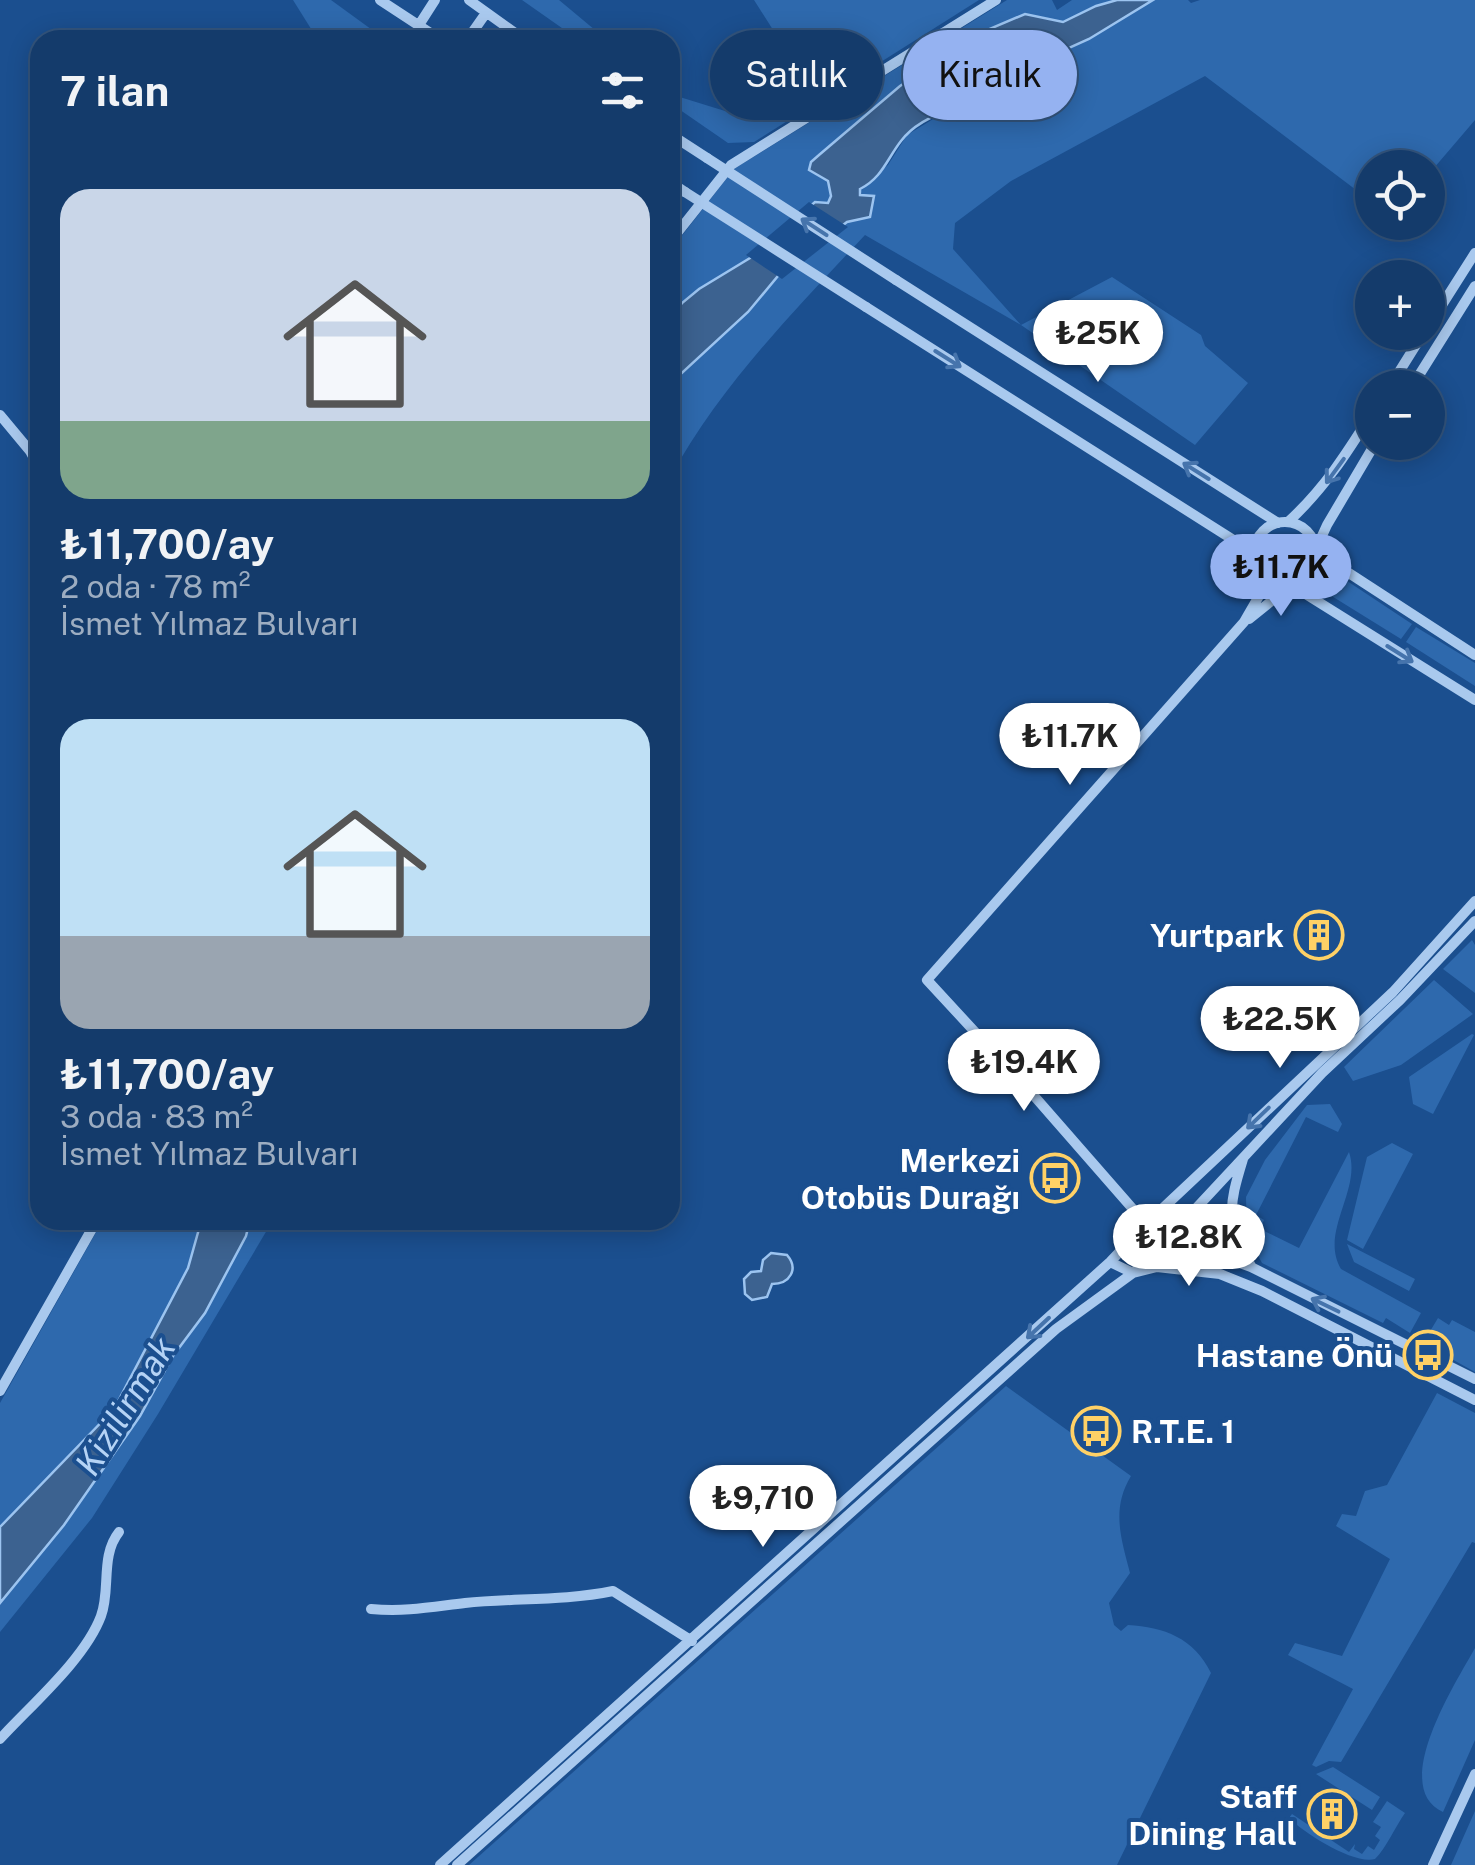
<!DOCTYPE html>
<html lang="tr">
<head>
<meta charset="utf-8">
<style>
	body { margin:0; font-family:"Public Sans",sans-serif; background:#1d4271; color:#f1f3f6; height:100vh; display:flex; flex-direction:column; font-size:38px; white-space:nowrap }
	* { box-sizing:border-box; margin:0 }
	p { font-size:32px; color:#9dadc1 }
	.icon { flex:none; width:55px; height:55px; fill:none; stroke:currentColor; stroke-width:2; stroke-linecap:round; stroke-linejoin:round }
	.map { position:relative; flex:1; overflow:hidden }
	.drawer { position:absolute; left:30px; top:30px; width:650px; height:1200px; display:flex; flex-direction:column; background:#143b6b; border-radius:30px; box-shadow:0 5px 25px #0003,0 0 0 2px #33557e }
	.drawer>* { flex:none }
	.top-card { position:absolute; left:710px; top:30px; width:615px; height:90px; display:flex; gap:20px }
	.buttons { position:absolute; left:1355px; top:150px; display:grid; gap:20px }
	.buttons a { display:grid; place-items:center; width:90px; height:90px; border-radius:50%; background:#143b6b; box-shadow:0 5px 25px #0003,0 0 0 2px #33557e; font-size:50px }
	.price { position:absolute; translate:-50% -85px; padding:0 22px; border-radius:35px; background:#fff; color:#222; font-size:32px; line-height:65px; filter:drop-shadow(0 2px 5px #0008) }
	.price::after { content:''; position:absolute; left:50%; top:60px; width:30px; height:22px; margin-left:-15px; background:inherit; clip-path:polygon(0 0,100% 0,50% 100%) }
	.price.selected { background:#95b2f1; color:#111 }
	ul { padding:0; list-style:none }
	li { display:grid; align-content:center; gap:20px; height:530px; padding:0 30px }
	li span { display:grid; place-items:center; height:310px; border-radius:30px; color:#555 }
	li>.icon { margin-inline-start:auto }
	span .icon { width:180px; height:180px; fill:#fffc; stroke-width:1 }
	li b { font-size:42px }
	h2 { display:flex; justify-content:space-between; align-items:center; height:120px; padding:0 30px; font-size:42px }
	.tag { padding:0 35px; border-radius:45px; background:#143b6b; box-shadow:0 5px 25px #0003,0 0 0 2px #33557e; font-size:35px; line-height:90px }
	.tag.selected { background:#95b2f1; color:#111 }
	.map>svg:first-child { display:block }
	.green { fill:#2e69ad }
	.water { fill:#3c6290; stroke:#9cc4f0; stroke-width:2.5 }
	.pier { fill:#1b4f8f }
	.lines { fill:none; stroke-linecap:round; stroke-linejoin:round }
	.minor { stroke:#a9c9ee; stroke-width:10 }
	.minor-bridge { stroke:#a9c9ee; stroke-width:10 }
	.oneway { stroke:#4674ac }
	.labels { text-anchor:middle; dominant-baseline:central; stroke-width:8; stroke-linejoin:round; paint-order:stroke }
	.poi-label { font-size:32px; font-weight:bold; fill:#fff; stroke:#1b4f8f; text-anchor:end }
	.water-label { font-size:35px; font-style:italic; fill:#b5d3f5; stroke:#1b4f8f }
</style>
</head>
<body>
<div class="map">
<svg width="1475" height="1865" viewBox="0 0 1475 1865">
	<rect width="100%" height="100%" fill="#1b4f8f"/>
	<path class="green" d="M293,0h38l55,40h-68z
		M522,0h37l48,40h-28z
		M754,0h225l-225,142 -26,1 -58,-40v-9l55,17 69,-48z
		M1007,0h45l5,10 15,-10h45l-21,6 -33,16 -38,-8 -38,16 -93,61 -79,83 13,7 3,15 -3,8 -18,3 -60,52 -51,30 -29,31v-69l64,-82z
		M1153,0h35l3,3 9,-3h275v120l-47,55v-7h-56v34l-167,-126 -194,105 -56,42 -2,26 68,76 91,-48 89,58 4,11 43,37 -53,62 -174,-120 -156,-90c-70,75 -146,152 -195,243v-94l78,-72 30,-36 69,-54 22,-5 -9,-29 28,-23 19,-30 41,-25 7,-2 12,9 7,-1 15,-16 -6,-2 -14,3 -4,-6 124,-56z
		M1267 556a18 18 0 1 1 36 0a18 18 0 1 1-36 0Z
		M1320,563l92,61 -11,15 -71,-44 -24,-10z
		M1416,627l59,36v23l-69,-44z
		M1472,940l3,5v48l-32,-24z
		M1434,980l39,34 -72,51 -48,16 -9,-14z
		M1472,1034l2,1 -41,79 -20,-10 -4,-27z
		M1330,1104l12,20 -4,8 -32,-15 -50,98 8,5 -4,9 39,19 50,-96c13,38 -30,80 -8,117l80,44 -11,20 -24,-15 -3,5 -121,-60 -15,-27 -1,-39 19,-37 42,-55z
		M1392,1143l21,11 -50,95 -16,-9 20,-83z
		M103,1220h108l-12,9 -11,39 -74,141 -114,118v-124z
		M250,1220h23l-115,194 -66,104 -92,114v-29l64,-78 76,-109 33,-60 32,-43 41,-77z
		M1347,1244l68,35 -6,12 -55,-29z
		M1438,1318l11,7 3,-5 23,12v40l-52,-29z
		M1006,1386l125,90c-20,33 -10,62 -1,97l-21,30 5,22 7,6 7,-6c36,2 66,13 83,48l-94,192h-648z
		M1437,1393l38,20v130l-3,-1 -131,220 -12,-1 -13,6 -4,-2 41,-76 -65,-34 7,-12 47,13 48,-97 -54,-33 6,-12 14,2 9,-25 22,-6z
		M1475,1648v92l-32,72c-55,-25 14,-131 32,-164z
		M1333,1767l47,30 -8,13 -56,-36z
		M1387,1801l18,12c-10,14 -18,34 -30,46 -21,6 -71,-26 -86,-41l3,-4 57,38 6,-8 -1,5 8,5 6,-8 6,4 6,-10 -5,-4 6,-9 -8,-5z
		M1475,1811v54h-24z"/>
	<path class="water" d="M1117,0h36l-64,39 -124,56 4,6 20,-2 -15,17 -7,1 -12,-9c-19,6 -42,17 -54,33 -14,18 -19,37 -41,48v6l14,1 -4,21 -23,5 -69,54 -30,36 -78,72v-64l12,-17 17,-14 51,-31 65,-56 13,1 3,-7 -3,-15 -19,-11 2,-8 8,-7 81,-69 87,-56 38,-16 38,8 33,-16z
		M211,1220h39l-4,16 -41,77 -32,43 -33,60 -76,109 -64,78v-76l114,-118 74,-141 11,-39z
		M771,1253l16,2c12,14 3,29 -15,29l-5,13 -15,3 -7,-6 -1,-15 7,-7 10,-1 2,-11z"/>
	<path class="pier" d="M809,202l39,25 -66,52 -36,-24z"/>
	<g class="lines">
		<path class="minor" d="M380,0l61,40
			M469,0l56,40
			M419,25l16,-25
			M467,40l19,-27
			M670,134l37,24
			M670,182l15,10
			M670,242l61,-77 265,-165
			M896,280l382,243
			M866,307l388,246
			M1428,327l47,-74
			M1389,388l35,-56
			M1411,388l64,-102
			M0,415l30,36 10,19
			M1288,522c36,-33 59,-69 84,-109
			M1254 553a31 31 0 1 1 62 0a31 31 0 1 1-62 0Z
			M1316,549l11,-24 49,-83
			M1315,551l160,104
			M1261,573l-2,23 -15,26 -317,358 108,117 111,127 23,13 82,30 224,112
			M1288,583l187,117
			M1249,619l30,-24 8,-12
			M1243,1159c-15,49 -17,62 8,107
			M1110,1262l23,11 24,-6 63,7 42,17 213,109
			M0,1391l97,-171
			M371,1609c35,3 60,-2 94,-6 49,-5 99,-2 148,-12l79,50
			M0,1739c31,-34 85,-80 101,-123 10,-27 -1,-60 18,-84
			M440,1865l670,-603 36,-38 247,-232 82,-91
			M457,1865l599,-536 77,-56 28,-27 161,-173 78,-73 75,-79
			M1433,1865l42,-91"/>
		<path class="minor-bridge" d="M707,158l189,122
			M685,192l181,115"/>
	</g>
	<defs><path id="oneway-shaft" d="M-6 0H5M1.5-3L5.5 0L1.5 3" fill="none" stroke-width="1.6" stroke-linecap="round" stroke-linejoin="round" transform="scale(2.5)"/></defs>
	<g class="oneway">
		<use href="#oneway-shaft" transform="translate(814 227) rotate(-147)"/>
		<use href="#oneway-shaft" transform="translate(948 359) rotate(32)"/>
		<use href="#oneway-shaft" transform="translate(1196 471) rotate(-148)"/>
		<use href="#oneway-shaft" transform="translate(1335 471) rotate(126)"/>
		<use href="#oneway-shaft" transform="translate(1400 654) rotate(32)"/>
		<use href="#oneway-shaft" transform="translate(1258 1118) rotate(136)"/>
		<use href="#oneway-shaft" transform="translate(1325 1305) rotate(-154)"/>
		<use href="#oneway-shaft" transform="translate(1038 1328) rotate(137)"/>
	</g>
	<defs>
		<g id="building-ring" transform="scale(2.5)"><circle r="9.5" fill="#1b4f8f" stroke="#ffd166" stroke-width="1.5"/><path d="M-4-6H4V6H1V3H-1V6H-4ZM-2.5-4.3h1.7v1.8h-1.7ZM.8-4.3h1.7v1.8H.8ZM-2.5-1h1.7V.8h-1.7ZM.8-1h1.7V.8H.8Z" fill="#ffd166"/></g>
		<g id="bus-ring" transform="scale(2.5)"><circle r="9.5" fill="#1b4f8f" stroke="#ffd166" stroke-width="1.5"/><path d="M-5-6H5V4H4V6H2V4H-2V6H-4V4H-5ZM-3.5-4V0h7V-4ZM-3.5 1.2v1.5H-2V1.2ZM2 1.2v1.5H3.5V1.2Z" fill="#ffd166"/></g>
	</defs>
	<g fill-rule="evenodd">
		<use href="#building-ring" x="1319" y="935"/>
		<use href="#bus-ring" x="1055" y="1178"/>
		<use href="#bus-ring" x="1428" y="1355"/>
		<use href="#bus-ring" x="1096" y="1431"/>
		<use href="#building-ring" x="1332" y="1814"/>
	</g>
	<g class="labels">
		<g class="poi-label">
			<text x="1284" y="935">Yurtpark</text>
			<text x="1020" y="1160">Merkezi<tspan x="1020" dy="37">Otobüs Durağı</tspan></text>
			<text x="1393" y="1355">Hastane Önü</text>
			<text x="1131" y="1431" text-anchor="start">R.T.E. 1</text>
			<text x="1297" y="1796">Staff<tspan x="1297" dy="37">Dining Hall</tspan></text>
		</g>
		<g class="water-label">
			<text transform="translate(125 1406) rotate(-58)">Kizilirmak</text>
		</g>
	</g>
</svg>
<div class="buttons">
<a><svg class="icon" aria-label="locate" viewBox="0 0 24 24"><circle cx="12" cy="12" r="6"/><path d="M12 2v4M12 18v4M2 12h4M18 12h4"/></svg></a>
<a>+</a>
<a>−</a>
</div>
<b class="price" style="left:1098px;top:385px">₺25K</b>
<b class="price selected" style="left:1281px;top:619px">₺11.7K</b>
<b class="price" style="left:1070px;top:788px">₺11.7K</b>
<b class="price" style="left:1280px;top:1071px">₺22.5K</b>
<b class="price" style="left:1024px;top:1114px">₺19.4K</b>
<b class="price" style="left:1189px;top:1289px">₺12.8K</b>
<b class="price" style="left:763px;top:1550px">₺9,710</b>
<div class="top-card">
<a class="tag">Satılık</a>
<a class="tag selected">Kiralık</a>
</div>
<section class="drawer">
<h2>7 ilan<svg class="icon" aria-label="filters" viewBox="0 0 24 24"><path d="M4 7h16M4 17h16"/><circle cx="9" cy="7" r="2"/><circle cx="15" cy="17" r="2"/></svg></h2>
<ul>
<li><span style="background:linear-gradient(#c9d6e8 75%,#7fa58c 0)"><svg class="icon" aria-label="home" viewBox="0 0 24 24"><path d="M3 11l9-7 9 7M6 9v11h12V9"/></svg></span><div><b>₺11,700/ay</b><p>2 oda · 78 m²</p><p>İsmet Yılmaz Bulvarı</p></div></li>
<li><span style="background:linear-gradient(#bfe0f5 70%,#9aa5b1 0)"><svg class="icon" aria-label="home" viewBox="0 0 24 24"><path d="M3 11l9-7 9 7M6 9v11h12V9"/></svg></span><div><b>₺11,700/ay</b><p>3 oda · 83 m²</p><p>İsmet Yılmaz Bulvarı</p></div></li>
</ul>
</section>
</div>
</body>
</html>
